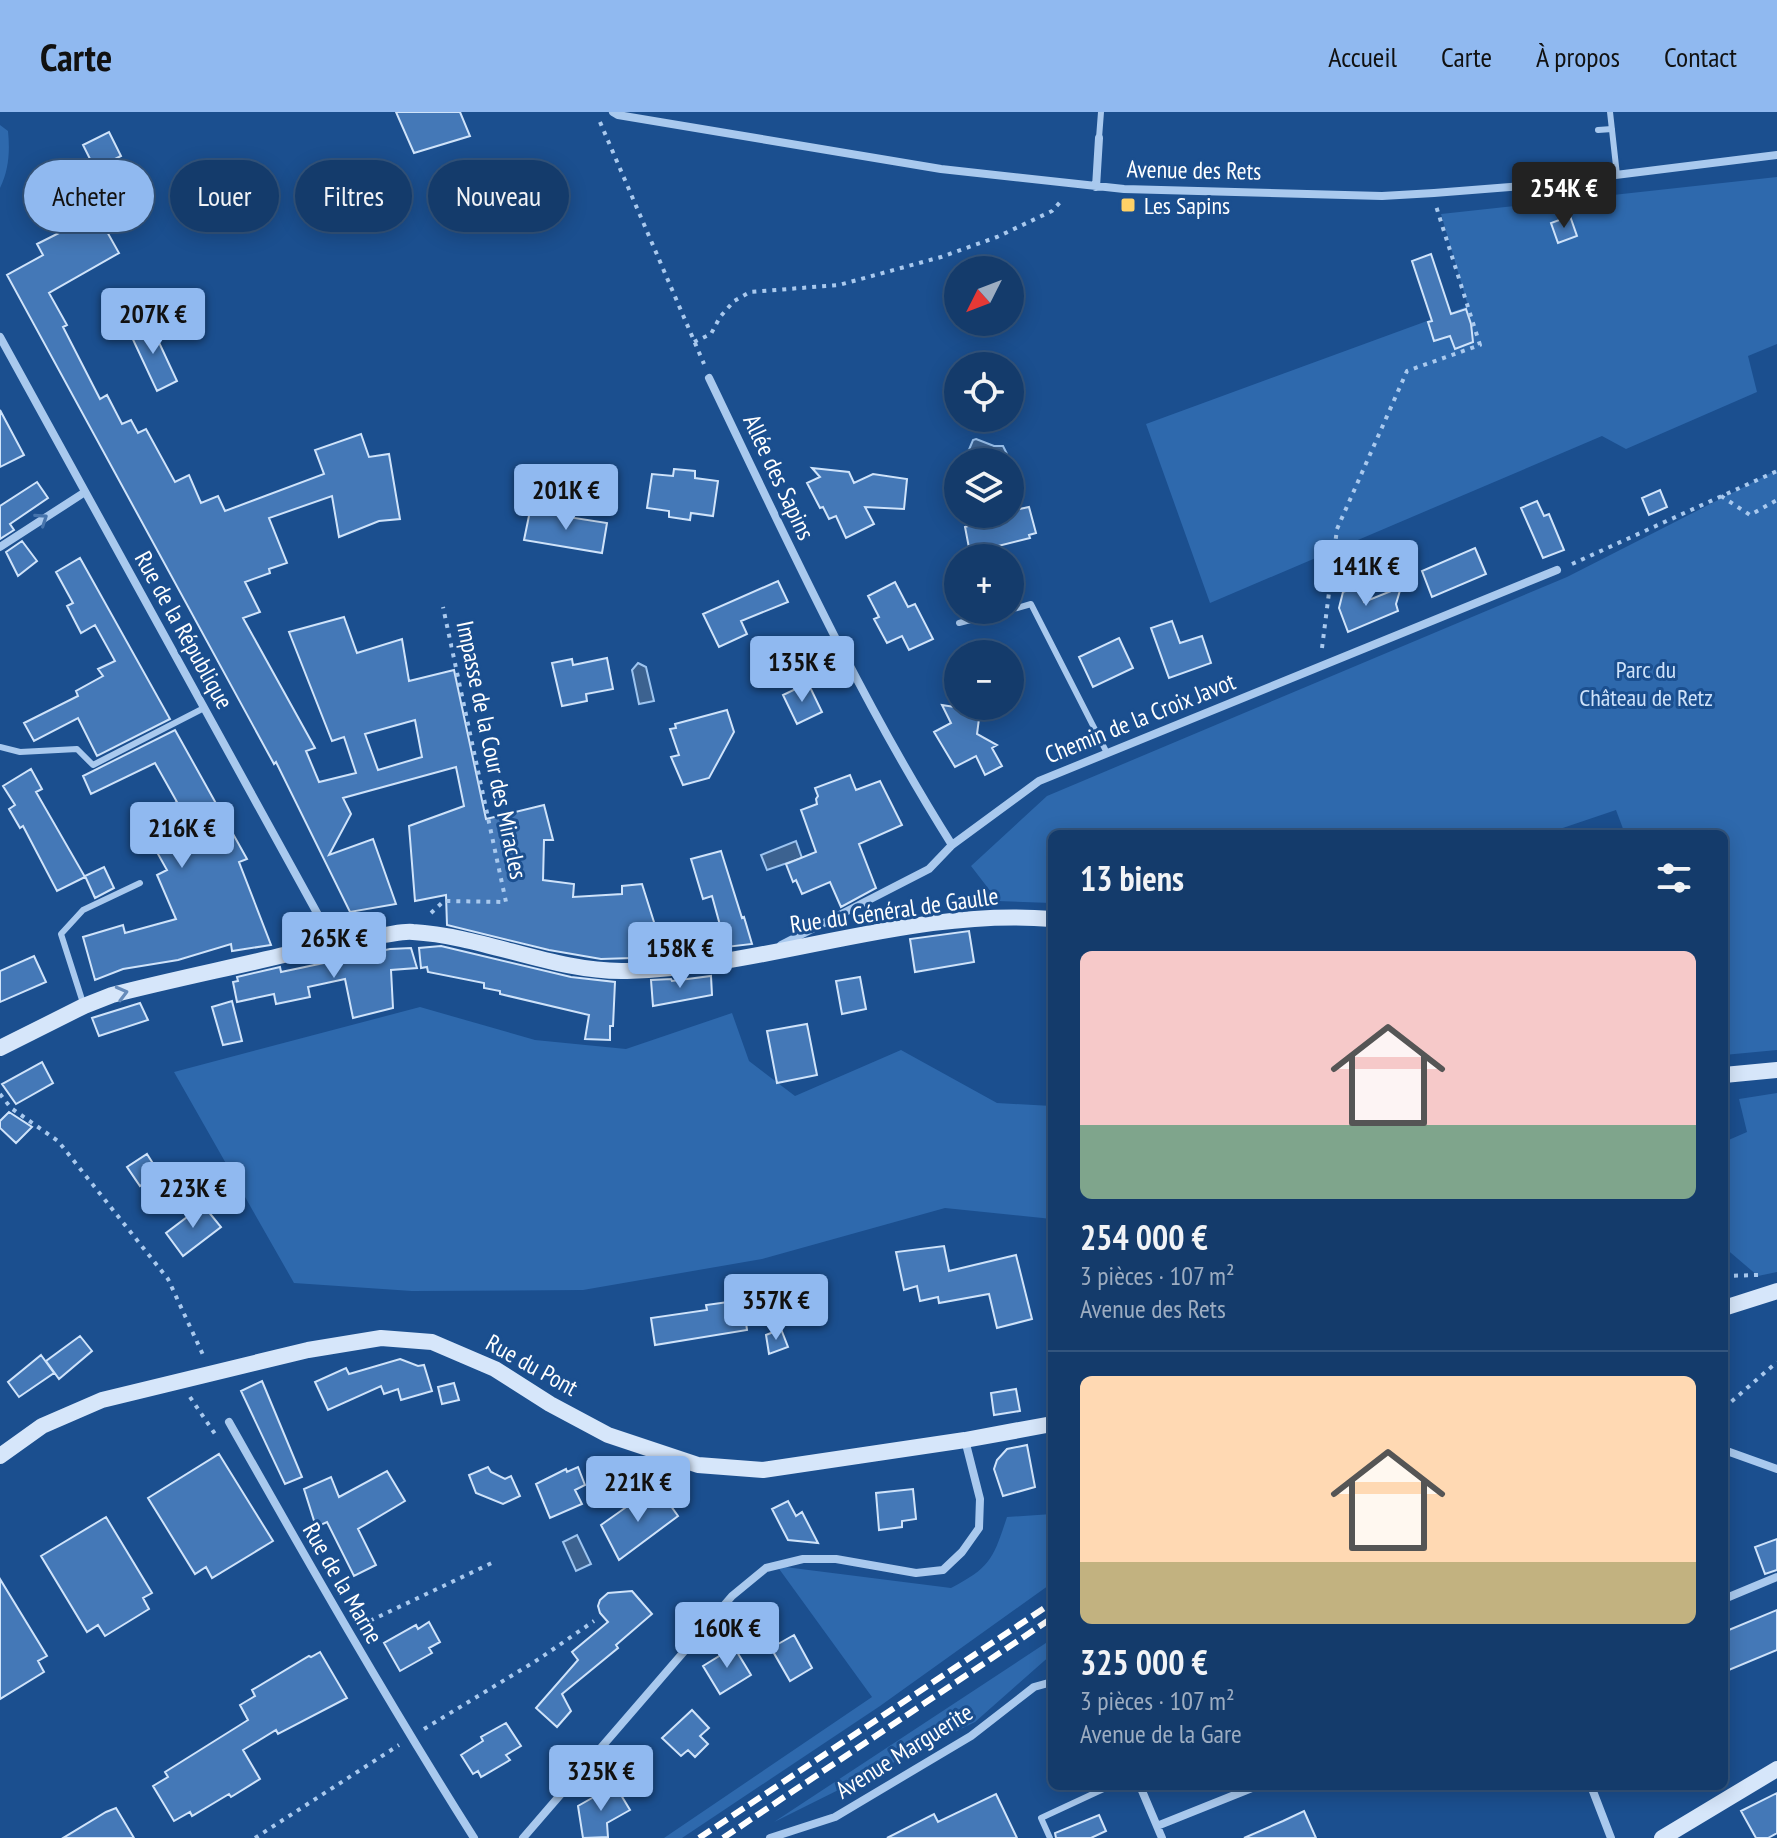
<!DOCTYPE html>
<html lang="fr">
<head>
<meta charset="utf-8">
<style>
	body { margin:0; font-family:"PT Sans Narrow",sans-serif; background:#1d4271; color:#f1f3f6; height:100vh; display:flex; flex-direction:column; font-size:30px; white-space:nowrap }
	* { box-sizing:border-box; margin:0 }
	p { font-size:26px; color:#9dadc1 }
	.icon { flex:none; width:44px; height:44px; fill:none; stroke:currentColor; stroke-width:2; stroke-linecap:round; stroke-linejoin:round }
	.map { position:relative; flex:1; overflow:hidden }
	.drawer { position:absolute; left:1048px; top:718px; width:680px; height:960px; display:flex; flex-direction:column; background:#143b6b; border-radius:12px; box-shadow:0 4px 20px #0003,0 0 0 2px #33557e }
	.drawer>* { flex:none }
	.top-card { position:absolute; left:24px; top:48px; width:760px; height:72px; display:flex; gap:16px }
	.needle { width:52px; rotate:228deg }
	.fabs { position:absolute; left:944px; top:144px; display:grid; gap:16px }
	.fabs a { display:grid; place-items:center; width:80px; height:80px; border-radius:50%; background:#143b6b; box-shadow:0 4px 20px #0003,0 0 0 2px #33557e; font-size:40px }
	.price { position:absolute; translate:-50% -68px; padding:0 18px; border-radius:8px; background:#90b9f0; color:#111; font-size:26px; line-height:52px; filter:drop-shadow(0 2px 4px #0008) }
	.price::after { content:''; position:absolute; left:50%; top:48px; width:24px; height:18px; margin-left:-12px; background:inherit; clip-path:polygon(0 0,100% 0,50% 100%) }
	.price.on { background:#222; color:#fff }
	ul { padding:0; list-style:none }
	li { display:grid; align-content:center; gap:16px; height:424px; padding:0 32px }
	li+li { border-top:2px solid #33557e }
	li span { display:grid; place-items:center; height:248px; border-radius:12px; color:#555 }
	li>.icon { margin-inline-start:auto }
	span .icon { width:144px; height:144px; fill:#fffc; stroke-width:1 }
	li b { font-size:34px }
	h2 { display:flex; justify-content:space-between; align-items:center; height:96px; padding:0 32px; font-size:34px }
	.pill { padding:0 28px; border-radius:36px; background:#143b6b; box-shadow:0 4px 20px #0003,0 0 0 2px #33557e; font-size:28px; line-height:72px }
	.pill.on { background:#90b9f0; color:#111 }
	header { display:flex; align-items:center; gap:48px; box-sizing:border-box; height:112px; padding:0 40px; background:#90b9f0; color:#111 }
	header strong { font-size:38px }
	nav { display:flex; gap:44px; margin-inline-start:auto; font-size:28px }
	.map>svg:first-child { display:block }
	.green { fill:#2e69ad }
	.water { fill:#3c6290; stroke:#9cc4f0; stroke-width:2 }
	.building { fill:#4478b7; stroke:#cfe3fa; stroke-width:2; fill-rule:evenodd }
	.lines { fill:none; stroke-linecap:round; stroke-linejoin:round }
	.path { stroke:#a9c9ee; stroke-width:4; stroke-dasharray:4 6; stroke-linecap:butt }
	.lane { stroke:#a9c9ee; stroke-width:6 }
	.street { stroke:#a9c9ee; stroke-width:8 }
	.secondary { stroke:#d6e6fa; stroke-width:16 }
	.rail { stroke:#fff; stroke-width:6; stroke-dasharray:14 6; stroke-linecap:butt }
	.oneway { stroke:#4674ac }
	.oneway2 { stroke:#668bba }
	.poi-dot { fill:#ffd166; stroke:#1b4f8f; stroke-width:3 }
	.labels { text-anchor:middle; dominant-baseline:central; stroke-width:6; stroke-linejoin:round; paint-order:stroke }
	.street-label { font-size:24px; fill:#fff; stroke:#1b4f8f }
	.poi-label { font-size:24px; fill:#fff; stroke:#1b4f8f; text-anchor:start }
	.park-label { font-size:24px; fill:#cfe3fa; stroke:#1b4f8f }
</style>
</head>
<body>
<header>
<strong>Carte</strong>
<nav><a>Accueil</a><a>Carte</a><a>À propos</a><a>Contact</a></nav>
</header>
<div class="map">
<svg width="1777" height="1726" viewBox="0 0 1777 1726">
	<rect width="100%" height="100%" fill="#1b4f8f"/>
	<path class="green" d="M0,13l8,6c2,20 1,39 -8,57z
		M1777,65v167l-29,12 9,36 -131,57 -24,-13 -392,167 -64,-179 322,-118 -27,-92z
		M1777,358v580l-53,5v-221h-99l-9,-24 -71,24h-493v69l-54,-2 -27,-35 76,-70 520,-219z
		M420,895l115,33 91,9 106,-36 17,48 46,35 106,-46 96,53 55,3v113l-107,-11 -183,51 -179,31 -171,1 -118,-8 -120,-211z
		M1777,981v179l-19,4 -34,-29v-105l23,-10 -8,-33z
		M1052,1402v69l-172,123 -198,132h-18l208,-141 -95,-131 174,22c40,-21 42,-29 56,-71z
		M1052,1527v15l-77,68 -201,100z"/>
	<path class="water" d="M976,327l18,7h9l4,8 -4,8c-15,0 -24,0 -35,-10l5,-12z
		M638,551l8,4 8,34 -15,3 -7,-34z
		M796,729l6,17 -35,12 -6,-15z
		M577,1423l14,29 -15,7 -13,-29z"/>
	<path class="building" d="M396,0h64l10,24 -56,17z
		M109,20l12,24 -26,13 -12,-24z
		M544,56l16,34 -20,8 -15,-33z
		M87,84l32,57 -70,40 18,32 -4,2 37,72 7,-4 15,29 9,-4 7,13 8,-4 29,53 14,-7 12,28 17,-7 7,15 99,-37 -9,-24 46,-16 8,23 20,-3 11,65 -21,2 -40,16 -7,-41 -63,22 18,45 -18,6 1,4 -25,9 15,30 -17,6 72,130 -9,3 13,31 37,-9 -12,-36 -12,4 -43,-109 55,-15 13,36 45,-14 7,42 45,-11 32,149 58,-14 9,35h-9l-1,40 31,4 -1,13 49,-3v-8l20,-2 23,73 -64,2 -52,-9 -102,-25 -1,-30 -31,6 -6,-75 55,-20 -8,-39 -113,31 8,16 -22,41 44,-16 23,65 -46,8 -74,-150 -2,2 -267,-489 36,-20 -6,-11 22,-11 -9,-16zM415,608l7,37 -44,13 -13,-36z
		M1570,104l7,20 -19,7 -7,-20z
		M1431,142l20,60 15,-5 5,15 2,18 -18,7 -5,-13 -16,5 -6,-19 4,-1 -20,-60z
		M149,209l28,60 -20,10 -28,-60z
		M0,298l24,45 -24,12z
		M812,356l37,4 5,11 19,-9 34,5 -3,30 -39,-2 9,17 -28,14 -10,-22 -7,3 -6,-12 -3,1 -13,-25 13,-6z
		M674,357l21,2v7l23,3 -5,35 -22,-3 -1,7 -21,-3v-6l-22,-3 5,-34 21,2z
		M37,370l11,16 -38,26 4,6 -14,9v-33z
		M1660,378l7,17 -18,8 -7,-17z
		M1537,389l7,15 5,-2 15,36 -21,8 -22,-50z
		M1029,395l7,26 -7,2 1,3 -60,15 -5,-26 6,-2 -2,-11h41v-3z
		M530,399l77,12 -5,30 -78,-13z
		M22,429l15,20 -19,15 -12,-24z
		M1475,436l11,26 -54,23 -10,-26z
		M80,446l90,161 -73,37 -19,-38 -44,23 -10,-18 54,-27 -2,-5 27,-15 -5,-7 17,-8 -20,-36 -14,8 -14,-27 6,-3 -17,-31z
		M778,469l10,21 -47,19 6,13 -28,13 -16,-33z
		M895,470l13,25 7,-3 18,35 -24,11 -7,-14 -15,7 -13,-24 5,-2 -11,-21z
		M1358,474l6,16 37,-15 -5,17 2,7 -50,21 -9,-24 4,-16z
		M1172,509l8,22 22,-7 9,27 -42,15 -18,-50z
		M1119,526l14,30 -40,19 -14,-30z
		M607,546l6,31 -27,5 1,7 -25,5 -10,-43 20,-4 1,6z
		M808,571l14,29 -25,12 -14,-29z
		M942,593l38,6 -3,23 20,11 -5,3 10,18 -17,9 -9,-19 -21,11 -21,-35 17,-9z
		M727,598l7,22 -25,46 -26,7 -12,-28 8,-2 -9,-26 6,-1 -1,-4z
		M175,618l72,129 -8,3 32,83 -39,6 -1,-7 -53,16 -55,9 -28,11 -12,-43 40,-12 2,8 51,-14 -19,-44 10,-5 -28,-50 38,-18 -22,-39 -64,31 -8,-18z
		M31,657l11,20 -6,3 49,85 -28,14 -34,-65 -3,2 -11,-19 6,-4 -12,-19z
		M850,663l6,15 24,-9 22,44 -43,19 17,44 -35,19 -11,-25 -28,12 -6,-14 -3,2 -7,-18 30,-12 -15,-42 16,-6 -1,-5 2,-3 -3,-8z
		M721,739l21,67 2,-1 8,27 -26,3 -14,-51 -9,3 -12,-40z
		M104,755l10,21 -19,10 -10,-22z
		M969,819l5,31 -59,10 -5,-33z
		M441,834l130,31 44,5 -2,44h-3v14l-25,-1 4,-24 -89,-21v-3l-16,-3v-5l-56,-11 -1,-5 -6,1 -2,-20z
		M411,836l6,20 -26,2 2,38 -40,10 -8,-39 -37,8 2,10 -34,7 -2,-10 -37,8 -4,-20 5,-1 -1,-4 43,-10 1,5 109,-23z
		M34,844l12,26 -46,20v-31z
		M711,864l1,19 -59,11 -2,-26 20,-1 1,2z
		M860,865l6,32 -24,5 -6,-33z
		M232,889l10,40 -19,4 -11,-38z
		M140,891l8,17 -49,16 -7,-18z
		M807,912l10,51 -40,8 -10,-52z
		M42,950l11,21 -37,21 -14,-20z
		M9,1000l23,15 -16,16 -16,-15v-7z
		M147,1042l12,19 -19,13 -13,-19z
		M203,1093l18,22 -38,29 -17,-23z
		M944,1134l5,25 67,-16 16,64 -35,9 -8,-34 -50,9 -1,-6 -18,4 -3,-15 -13,4 -8,-38z
		M743,1188l4,30 -92,15 -4,-27 56,-8 -1,-5z
		M781,1217l7,18 -19,7 -3,-19z
		M80,1224l12,15 -33,28 -13,-18z
		M41,1243l13,18 -35,24 -11,-15z
		M400,1247l18,7 6,-1 8,26 -31,9 -3,-11 -14,5 -3,-8 -53,24 -13,-28 31,-14 3,6z
		M262,1269l40,96 -17,7 -44,-93z
		M454,1271l5,17 -17,4 -4,-17z
		M1016,1277l4,22 -26,4 -3,-22z
		M1027,1333l8,42 -32,9 -9,-27 3,-9 10,-11z
		M219,1342l54,87 -61,37 -6,-11 -11,7 -47,-76z
		M488,1355l3,5 14,7 6,-3 9,20 -17,8 -27,-11 -7,-18z
		M578,1355l7,18 -10,5 7,14 -32,14 -14,-34 30,-15 1,3z
		M387,1359l18,30 -47,28 18,36 -22,11 -27,-54 -11,5 -12,-38 27,-12 8,20z
		M913,1377l3,30 -14,2v6l-23,3 -3,-37z
		M646,1381l7,9 10,-7 15,21 -59,44 -18,-35z
		M788,1389l8,15 6,-4 16,31 -30,-3 -16,-31z
		M106,1405l46,76 -9,5 6,11 -44,27 -7,-11 -11,7 -46,-76z
		M1777,1427v31l-12,4 -10,-27z
		M0,1467l47,77 -9,5 6,11 -44,27z
		M632,1479l20,23 -36,31 2,3 -56,46 9,17 -14,16 -21,-19 42,-48 -6,-8 36,-30 -8,-9 -2,-7 2,-6 8,-7z
		M1777,1498v40l-53,22v-40z
		M429,1510l11,20 -11,6 3,5 -32,18 -16,-28 32,-18 2,4z
		M794,1523l18,33 -22,13 -19,-33z
		M734,1535l17,28 -31,19 -17,-28z
		M320,1540l27,46 -69,36 -2,-4 -33,20 17,29 -29,18 -2,-3 -37,22 -2,-4 -16,9 -21,-35 15,-9 -3,-5 83,-52 -8,-15 15,-9 -3,-6 57,-34 2,1z
		M692,1598l17,18 -9,8 8,8 -13,13 -7,-7 -7,6 -19,-18z
		M506,1611l15,23 -15,9 4,5 -29,17 -3,-6 -5,3 -12,-19 22,-14 -2,-4z
		M615,1673l15,25 -23,13 1,14 -25,1 -5,-32z
		M1777,1681v40l-9,5h-12l-15,-27z
		M996,1682l21,44h-130l47,-24 4,8z
		M116,1696l18,30h-71l43,-26z
		M1304,1699l12,27h-72l39,-17z
		M1099,1703l7,16 -15,7h-35l-1,-5z"/>
	<g class="lines">
		<path class="path" d="M600,10l104,242
			M694,230l17,-8 9,-17 14,-16 16,-9 89,-7 102,-28 56,-20 55,-26 11,-12
			M1721,384l29,19 27,-15
			M1572,452l205,-93
			M1322,536l15,-119 70,-158 73,-26 -44,-139
			M431,801l13,-12 62,1 -63,-295
			M0,982l11,14 47,33 110,138 36,78
			M1724,1164l34,-1
			M190,1285l25,37 2,-2
			M1724,1296l53,-46
			M361,1513l135,-64
			M424,1617l115,-70 55,-38
			M255,1726l144,-93"/>
		<path class="lane" d="M1610,0l7,63
			M1598,18l14,-1
			M1099,26l2,-26
			M1010,498l21,-6 76,149
			M959,511l50,-13
			M0,635l20,5 57,-3 16,16 111,-57
			M680,827l1,27
			M84,894l-23,-72 22,-24 57,-27
			M1050,1726l-9,-20 69,-32"/>
		<path class="street" d="M613,0l5,3 323,54 183,20 258,7 52,-3 101,-8 242,-30
			M1096,75l3,-49
			M0,225l333,605
			M709,266c76,158 149,318 243,467
			M0,435l85,-55
			M781,833l148,-76 23,-24 87,-64 518,-211
			M229,1310c79,140 159,280 245,416
			M1724,1338l53,19
			M1724,1487l53,-22
			M1140,1674l22,52
			M1591,1674l20,52
			M1157,1714l100,-40
			M523,1726l209,-242 34,-28 37,-9h33l80,14 27,-3 19,-18 17,-24 1,-29 -15,-59
			M770,1726l65,-21 136,-81 63,-49 18,-5"/>
		<path class="secondary" d="M0,936l84,-42 28,-11c58,-15 118,-27 176,-41 32,-8 63,-14 95,-19 10,-1 20,-4 30,-3 71,4 143,41 214,39 143,-4 282,-64 425,-52
			M1724,963l53,-5
			M1724,1196l53,-17
			M0,1344l42,-30 60,-26 206,-50 73,-12 51,4 63,27 55,35 58,31 90,30 65,5 202,-30 87,-16
			M1662,1726l115,-69"/>
		<path class="rail" d="M699,1726l353,-235
			M723,1726l329,-220"/>
	</g>
	<defs><path id="oneway-chevron" d="M-2-3.5L2.5 0L-2 3.5" fill="none" stroke-width="1.6" stroke-linecap="round" stroke-linejoin="round" transform="scale(2)"/></defs>
	<use class="oneway" href="#oneway-chevron" transform="translate(42 407) rotate(-34)"/>
	<use class="oneway2" href="#oneway-chevron" transform="translate(122 881) rotate(-15)"/>
	<rect class="poi-dot" x="1120" y="85" width="16" height="16" rx="4"/>
	<g class="labels">
		<g class="street-label">
			<text transform="translate(1194 58) rotate(1)">Avenue des Rets</text>
			<text transform="translate(779 365) rotate(65)">Allée des Sapins</text>
			<text transform="translate(184 518) rotate(61)">Rue de la République</text>
			<text transform="translate(1140 606) rotate(-22)">Chemin de la Croix Javot</text>
			<text transform="translate(492 638) rotate(78)">Impasse de la Cour des Miracles</text>
			<text transform="translate(894 798) rotate(-8)">Rue du Général de Gaulle</text>
			<text transform="translate(532 1253) rotate(29)">Rue du Pont</text>
			<text transform="translate(343 1471) rotate(60)">Rue de la Marne</text>
			<text transform="translate(904 1639) rotate(-32)">Avenue Marguerite</text>
		</g>
		<g class="poi-label">
			<text x="1144" y="93">Les Sapins</text>
		</g>
		<g class="park-label">
			<text x="1646" y="557">Parc du<tspan x="1646" dy="28">Château de Retz</tspan></text>
		</g>
	</g>
</svg>
<div class="fabs">
<a><svg class="needle" viewBox="-14 -14 28 28"><path d="M0-13l5 13h-10z" fill="#e53935"/><path d="M0 13l5-13h-10z" fill="#9dadc1"/></svg></a>
<a><svg class="icon" aria-label="locate" viewBox="0 0 24 24"><circle cx="12" cy="12" r="6"/><path d="M12 2v4M12 18v4M2 12h4M18 12h4"/></svg></a>
<a><svg class="icon" aria-label="layers" viewBox="0 0 24 24"><path d="M12 4l9 5-9 5-9-5zM3 14l9 5 9-5"/></svg></a>
<a>+</a>
<a>−</a>
</div>
<b class="price on" style="left:1564px;top:118px">254K €</b>
<b class="price" style="left:153px;top:244px">207K €</b>
<b class="price" style="left:566px;top:420px">201K €</b>
<b class="price" style="left:1366px;top:496px">141K €</b>
<b class="price" style="left:802px;top:592px">135K €</b>
<b class="price" style="left:182px;top:758px">216K €</b>
<b class="price" style="left:334px;top:868px">265K €</b>
<b class="price" style="left:680px;top:878px">158K €</b>
<b class="price" style="left:193px;top:1118px">223K €</b>
<b class="price" style="left:776px;top:1230px">357K €</b>
<b class="price" style="left:638px;top:1412px">221K €</b>
<b class="price" style="left:727px;top:1558px">160K €</b>
<b class="price" style="left:601px;top:1701px">325K €</b>
<div class="top-card">
<a class="pill on">Acheter</a>
<a class="pill">Louer</a>
<a class="pill">Filtres</a>
<a class="pill">Nouveau</a>
</div>
<section class="drawer">
<h2>13 biens<svg class="icon" aria-label="filters" viewBox="0 0 24 24"><path d="M4 7h16M4 17h16"/><circle cx="9" cy="7" r="2"/><circle cx="15" cy="17" r="2"/></svg></h2>
<ul>
<li><span style="background:linear-gradient(#f6c9c9 70%,#7fa58c 0)"><svg class="icon" aria-label="home" viewBox="0 0 24 24"><path d="M3 11l9-7 9 7M6 9v11h12V9"/></svg></span><div><b>254 000 €</b><p>3 pièces · 107 m²</p><p>Avenue des Rets</p></div></li>
<li><span style="background:linear-gradient(#ffd9b3 75%,#c2b280 0)"><svg class="icon" aria-label="home" viewBox="0 0 24 24"><path d="M3 11l9-7 9 7M6 9v11h12V9"/></svg></span><div><b>325 000 €</b><p>3 pièces · 107 m²</p><p>Avenue de la Gare</p></div></li>
</ul>
</section>
</div>
</body>
</html>
